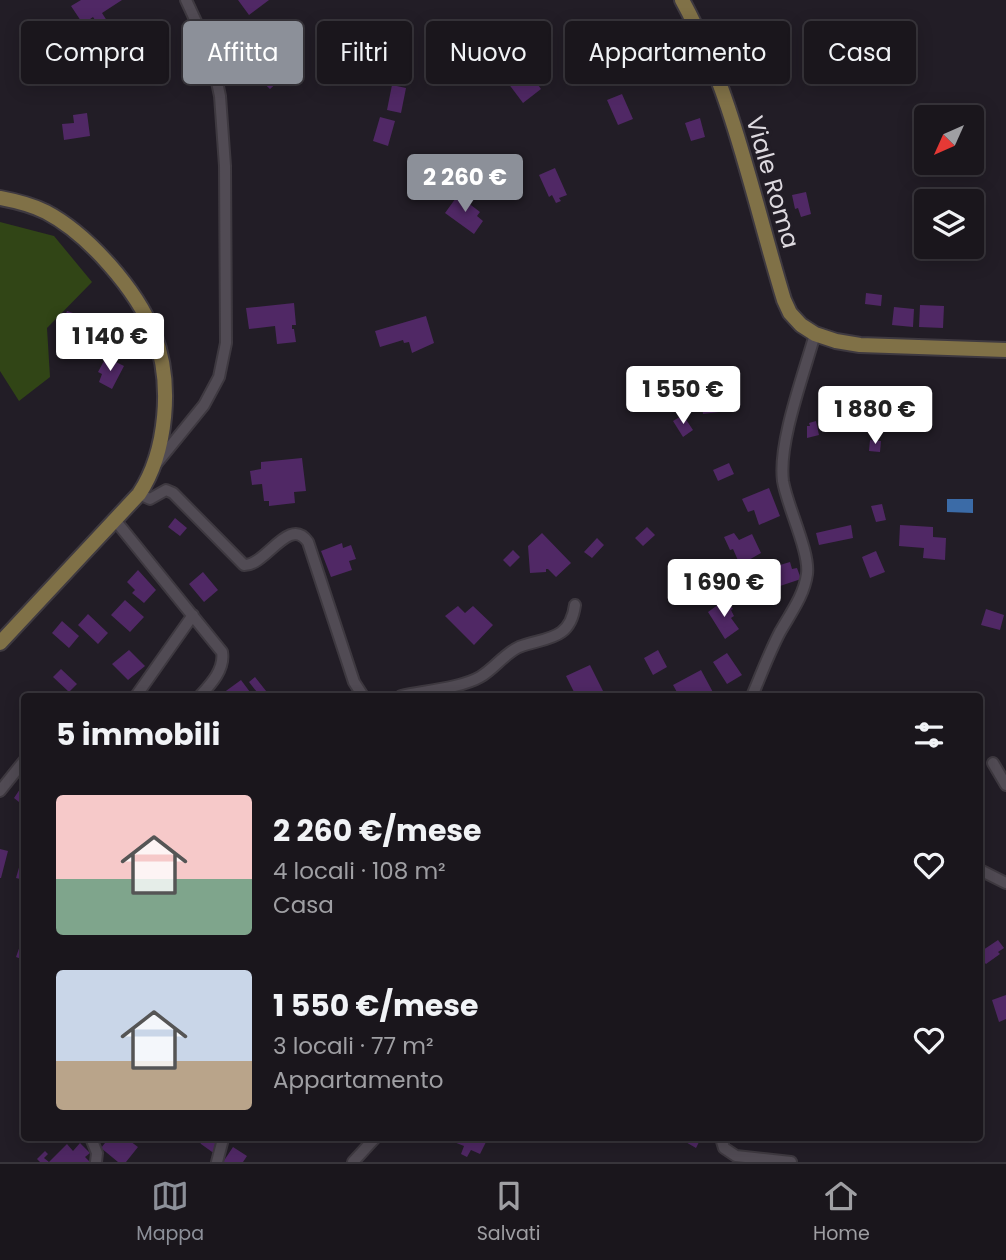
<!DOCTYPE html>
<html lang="it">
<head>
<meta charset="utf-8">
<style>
	body { margin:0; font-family:Poppins,sans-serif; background:#272329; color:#f1f3f6; height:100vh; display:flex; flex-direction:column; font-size:26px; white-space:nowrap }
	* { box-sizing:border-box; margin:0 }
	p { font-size:23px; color:#9f9fa3 }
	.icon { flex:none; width:38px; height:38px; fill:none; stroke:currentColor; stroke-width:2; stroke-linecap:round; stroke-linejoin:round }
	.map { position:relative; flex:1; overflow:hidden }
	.drawer { position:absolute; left:21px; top:693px; width:962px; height:448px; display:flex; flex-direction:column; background:#1a161c; border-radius:7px; box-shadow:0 4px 18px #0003,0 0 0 2px #38353b }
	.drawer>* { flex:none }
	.guide { position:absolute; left:21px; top:21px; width:964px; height:63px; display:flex; gap:14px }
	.needle { width:46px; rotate:225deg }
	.buttons { position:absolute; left:914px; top:105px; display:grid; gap:14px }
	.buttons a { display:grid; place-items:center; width:70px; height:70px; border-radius:7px; background:#1a161c; box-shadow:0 4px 18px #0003,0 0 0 2px #38353b; font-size:35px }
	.price { position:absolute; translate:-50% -60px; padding:0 16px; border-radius:7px; background:#fff; color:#222; font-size:23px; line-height:46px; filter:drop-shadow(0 2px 4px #0008) }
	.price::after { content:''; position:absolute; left:50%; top:42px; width:21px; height:16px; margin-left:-10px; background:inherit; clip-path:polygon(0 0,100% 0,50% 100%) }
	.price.on { background:#8c9099; color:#fff }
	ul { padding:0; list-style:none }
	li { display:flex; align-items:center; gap:21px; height:175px; padding:0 35px }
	li span { display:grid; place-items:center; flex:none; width:196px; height:140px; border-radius:7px; color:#555 }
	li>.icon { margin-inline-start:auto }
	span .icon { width:84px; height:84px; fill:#fffc; stroke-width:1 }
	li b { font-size:30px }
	h2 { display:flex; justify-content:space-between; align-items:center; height:84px; padding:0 35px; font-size:30px }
	.tag { padding:0 24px; border-radius:7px; background:#1a161c; box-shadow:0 4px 18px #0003,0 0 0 2px #38353b; font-size:24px; line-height:63px }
	.tag.on { background:#8c9099; color:#fff }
	.tab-bar { display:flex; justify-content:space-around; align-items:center; height:98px; border-top:2px solid #38353b; background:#1a161c; font-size:19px; color:#9f9fa3 }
	.tab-bar a { display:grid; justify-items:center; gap:4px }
	.tab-bar .on { color:#8c9099 }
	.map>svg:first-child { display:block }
	.green { fill:#314516 }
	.water { fill:#3b6ba7 }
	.building { fill:#502865 }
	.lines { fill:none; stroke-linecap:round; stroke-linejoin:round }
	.minor-casing { stroke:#3e3940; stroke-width:14 }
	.major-casing { stroke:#3e3940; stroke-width:18 }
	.minor { stroke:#514b54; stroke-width:10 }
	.major { stroke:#807147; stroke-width:14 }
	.labels { text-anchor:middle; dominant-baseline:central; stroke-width:7; stroke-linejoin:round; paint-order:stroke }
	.street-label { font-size:24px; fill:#ddd9df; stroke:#221d26 }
</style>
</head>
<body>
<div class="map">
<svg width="1006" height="1162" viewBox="0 0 1006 1162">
	<rect width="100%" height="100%" fill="#221d26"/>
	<path class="green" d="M0,222l54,14 38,46 -45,46 3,49 -31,24 -19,-30z"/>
	<path class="water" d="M947,499h26v14l-26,-1z"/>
	<path class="building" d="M81,0h41l-20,13 7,11 -8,5 -8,-12 -10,7 -12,-18z
		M238,0h31l-20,15z
		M635,23l11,26 -23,9 -10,-26z
		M830,27l16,45 -18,7 -16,-46z
		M527,49l19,26 -10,7 5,7 -18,14 -15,-20 1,-9 -6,-8z
		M266,66l14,14 -10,9 -14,-13z
		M392,85l14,3 -5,25 -14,-3z
		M622,94l11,25 -15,6 -11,-25z
		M87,113l3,23 -26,4 -2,-16 12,-1 -1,-8z
		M380,117l15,4 -7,25 -15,-5z
		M700,118l5,19 -14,4 -6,-18z
		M555,168l12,27 -8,3 2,3 -5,2 -4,-8 -3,2 -10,-22z
		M806,192l5,22 -10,3 -3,-9 -3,1 -3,-14z
		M458,195l22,17 -3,4 6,5 -9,13 -29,-21z
		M866,293l16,2 -1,11 -16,-2z
		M294,303l2,22h-4v4h2l2,13 -19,2 -2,-18 -26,3 -3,-21z
		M920,305l24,1 -1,22 -24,-1z
		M894,307l20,2 -1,18 -21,-2z
		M67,311l12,4 -7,20 -12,-5z
		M426,316l8,27 -22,10 -3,-11 -5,1 -1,-3 -23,7 -5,-16z
		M108,326l19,7 -7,23 -20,-7z
		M106,357l18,9 -12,23 -13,-7 3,-8 -4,-2z
		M725,395l2,16 -24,3 -2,-16z
		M683,415l10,15 -10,7 -10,-16z
		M816,421l3,14 -12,3v-12h3l-1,-3z
		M870,440l11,1 -1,11 -11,-1z
		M302,458l4,33 -12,1 1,11 -26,3v-5h-5l-2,-17 -10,1 -2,-14 11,-2v-7z
		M729,463l5,11 -16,7 -5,-11z
		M769,488l11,28 -21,9 -5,-15 -6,2 -6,-13z
		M882,504l4,16 -10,2 -5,-16z
		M175,518l12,10 -7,8 -12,-9z
		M851,525l2,13 -34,7 -3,-12z
		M900,525l33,2v10l13,1 -1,22 -22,-2 1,-10 -25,-2z
		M647,527l8,8 -12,11 -8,-8z
		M542,533l29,30 -15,14 -8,-8h-2v3l-16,1 -2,-27z
		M734,533l5,7 13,-6 9,19 -21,12 -7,-16 -3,1 -6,-13z
		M597,538l7,7 -12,13 -8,-6z
		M342,543l1,5 8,-3 5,14 -7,2 3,9 -21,7 -10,-26z
		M513,550l7,7 -10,10 -7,-7z
		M876,551l9,21 -15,6 -8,-21z
		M790,562l2,7 5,-1 4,11 -24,8 -7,-19z
		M765,564l4,10 -12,5 -2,-5 -3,2 -3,-6z
		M138,570l18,20 -12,13 -12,-10 3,-3 -8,-8z
		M203,572l15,18 -14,12 -15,-18z
		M726,599l7,10 -2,1 3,6 -3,2 8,11 -14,10 -17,-27z
		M125,600l19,17 -14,15 -19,-17z
		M458,606l7,7 8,-7 20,19 -19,20 -29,-29z
		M986,609l18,6 -4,15 -19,-5z
		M88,614l20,19 -10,11 -20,-19z
		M62,621l17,15 -10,12 -17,-15z
		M129,650l16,16 -17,14 -16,-16z
		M658,650l9,17 -14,8 -9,-17z
		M727,653l15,22 -15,9 -14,-22z
		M590,665l14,28 -7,3h-21l-10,-20z
		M61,669l16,15 -8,8 -16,-15z
		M701,670l14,26h-43l6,-2 -5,-9z
		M255,677l15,19h-10l-11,-14z
		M241,680l9,12 -5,4h-26z
		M24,783v23l-10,-8z
		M0,849l8,2 -7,27h-1z
		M20,864l4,2v14l-8,-2z
		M22,940l2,1v19l-8,-3z
		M998,940l6,8 -6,4 2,2 -14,10 -6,-6v-6z
		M1006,995v24l-7,3 -7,-22z
		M109,1138h17l12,9 -12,15h-8l-17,-14z
		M197,1138h11l11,7 -4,9 -14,-10z
		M444,1138h44l-8,16 -9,-4 -4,7 -6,-3 3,-8z
		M686,1138h15l-5,10 -12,-7z
		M80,1143l10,10 -5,4 5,5h-50l-3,-3 8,-8 3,3 -4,4 5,4 18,-18 6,7z
		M233,1147l14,9 -4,6h-20z"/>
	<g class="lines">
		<g class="minor-casing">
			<path id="minor" d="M156,464l48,-59 15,-28 7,-34 -1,-177 -5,-70 -9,-42 -25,-54
				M139,494l11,5 16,-9 7,3 71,72c22,1 45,-50 64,-23l46,140 9,14
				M115,520l107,132c3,17 -11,32 -22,44
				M136,696l57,-81
				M401,696c23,-5 60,-8 79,-19 14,-8 24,-23 39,-30 25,-10 51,-5 56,-42
				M752,696c9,-21 17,-43 28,-64 10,-18 24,-36 27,-58 3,-22 -20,-68 -24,-93 -5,-39 21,-107 32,-147
				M993,763l13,22
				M0,791l24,-30
				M980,870l26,13
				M91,1138l6,15 -1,9
				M721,1138l3,10 12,8 55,6
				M217,1162l6,-23
				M353,1162l22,-24"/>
		</g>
		<g class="major-casing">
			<path id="major" d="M682,0c51,93 71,199 102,300l6,13 11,12 14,9 21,7 24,4 146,5
				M0,198c16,3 32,7 46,14 42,22 91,78 108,122 19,48 13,118 -15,160l-139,149"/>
		</g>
		<use href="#minor" class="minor"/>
		<use href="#major" class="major"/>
	</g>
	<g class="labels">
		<g class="street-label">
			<text transform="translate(773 182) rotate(74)">Viale Roma</text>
		</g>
	</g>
</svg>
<div class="buttons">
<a><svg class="needle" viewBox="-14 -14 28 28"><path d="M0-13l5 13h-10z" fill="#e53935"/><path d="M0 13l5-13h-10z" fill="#9f9fa3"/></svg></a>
<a><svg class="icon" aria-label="layers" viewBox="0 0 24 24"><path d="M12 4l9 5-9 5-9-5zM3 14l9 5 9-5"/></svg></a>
</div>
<b class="price on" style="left:465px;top:214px">2 260 €</b>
<b class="price" style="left:110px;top:373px">1 140 €</b>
<b class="price" style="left:683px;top:426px">1 550 €</b>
<b class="price" style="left:875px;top:446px">1 880 €</b>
<b class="price" style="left:724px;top:619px">1 690 €</b>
<div class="guide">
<a class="tag">Compra</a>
<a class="tag on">Affitta</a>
<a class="tag">Filtri</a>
<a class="tag">Nuovo</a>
<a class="tag">Appartamento</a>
<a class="tag">Casa</a>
</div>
<section class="drawer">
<h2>5 immobili<svg class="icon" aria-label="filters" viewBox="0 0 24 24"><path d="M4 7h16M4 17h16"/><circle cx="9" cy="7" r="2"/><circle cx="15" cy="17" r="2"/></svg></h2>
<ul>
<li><span style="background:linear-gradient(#f6c9c9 60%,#7fa58c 0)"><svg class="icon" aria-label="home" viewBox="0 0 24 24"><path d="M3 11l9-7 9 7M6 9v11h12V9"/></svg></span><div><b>2 260 €/mese</b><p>4 locali · 108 m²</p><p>Casa</p></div><svg class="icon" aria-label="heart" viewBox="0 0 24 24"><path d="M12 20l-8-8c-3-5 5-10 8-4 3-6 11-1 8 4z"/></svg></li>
<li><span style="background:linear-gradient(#c9d6e8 65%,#b9a48a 0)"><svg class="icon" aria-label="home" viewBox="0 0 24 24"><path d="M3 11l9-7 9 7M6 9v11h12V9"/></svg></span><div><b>1 550 €/mese</b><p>3 locali · 77 m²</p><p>Appartamento</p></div><svg class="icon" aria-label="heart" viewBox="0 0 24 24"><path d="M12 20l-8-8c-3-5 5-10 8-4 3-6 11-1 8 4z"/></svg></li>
</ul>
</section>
</div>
<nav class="tab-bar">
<a class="on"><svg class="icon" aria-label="map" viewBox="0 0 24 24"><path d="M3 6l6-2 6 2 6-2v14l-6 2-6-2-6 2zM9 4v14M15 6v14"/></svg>Mappa</a>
<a><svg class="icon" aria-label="saved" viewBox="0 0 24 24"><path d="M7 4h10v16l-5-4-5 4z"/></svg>Salvati</a>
<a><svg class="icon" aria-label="home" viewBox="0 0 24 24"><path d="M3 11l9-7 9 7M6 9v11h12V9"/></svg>Home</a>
</nav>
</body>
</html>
